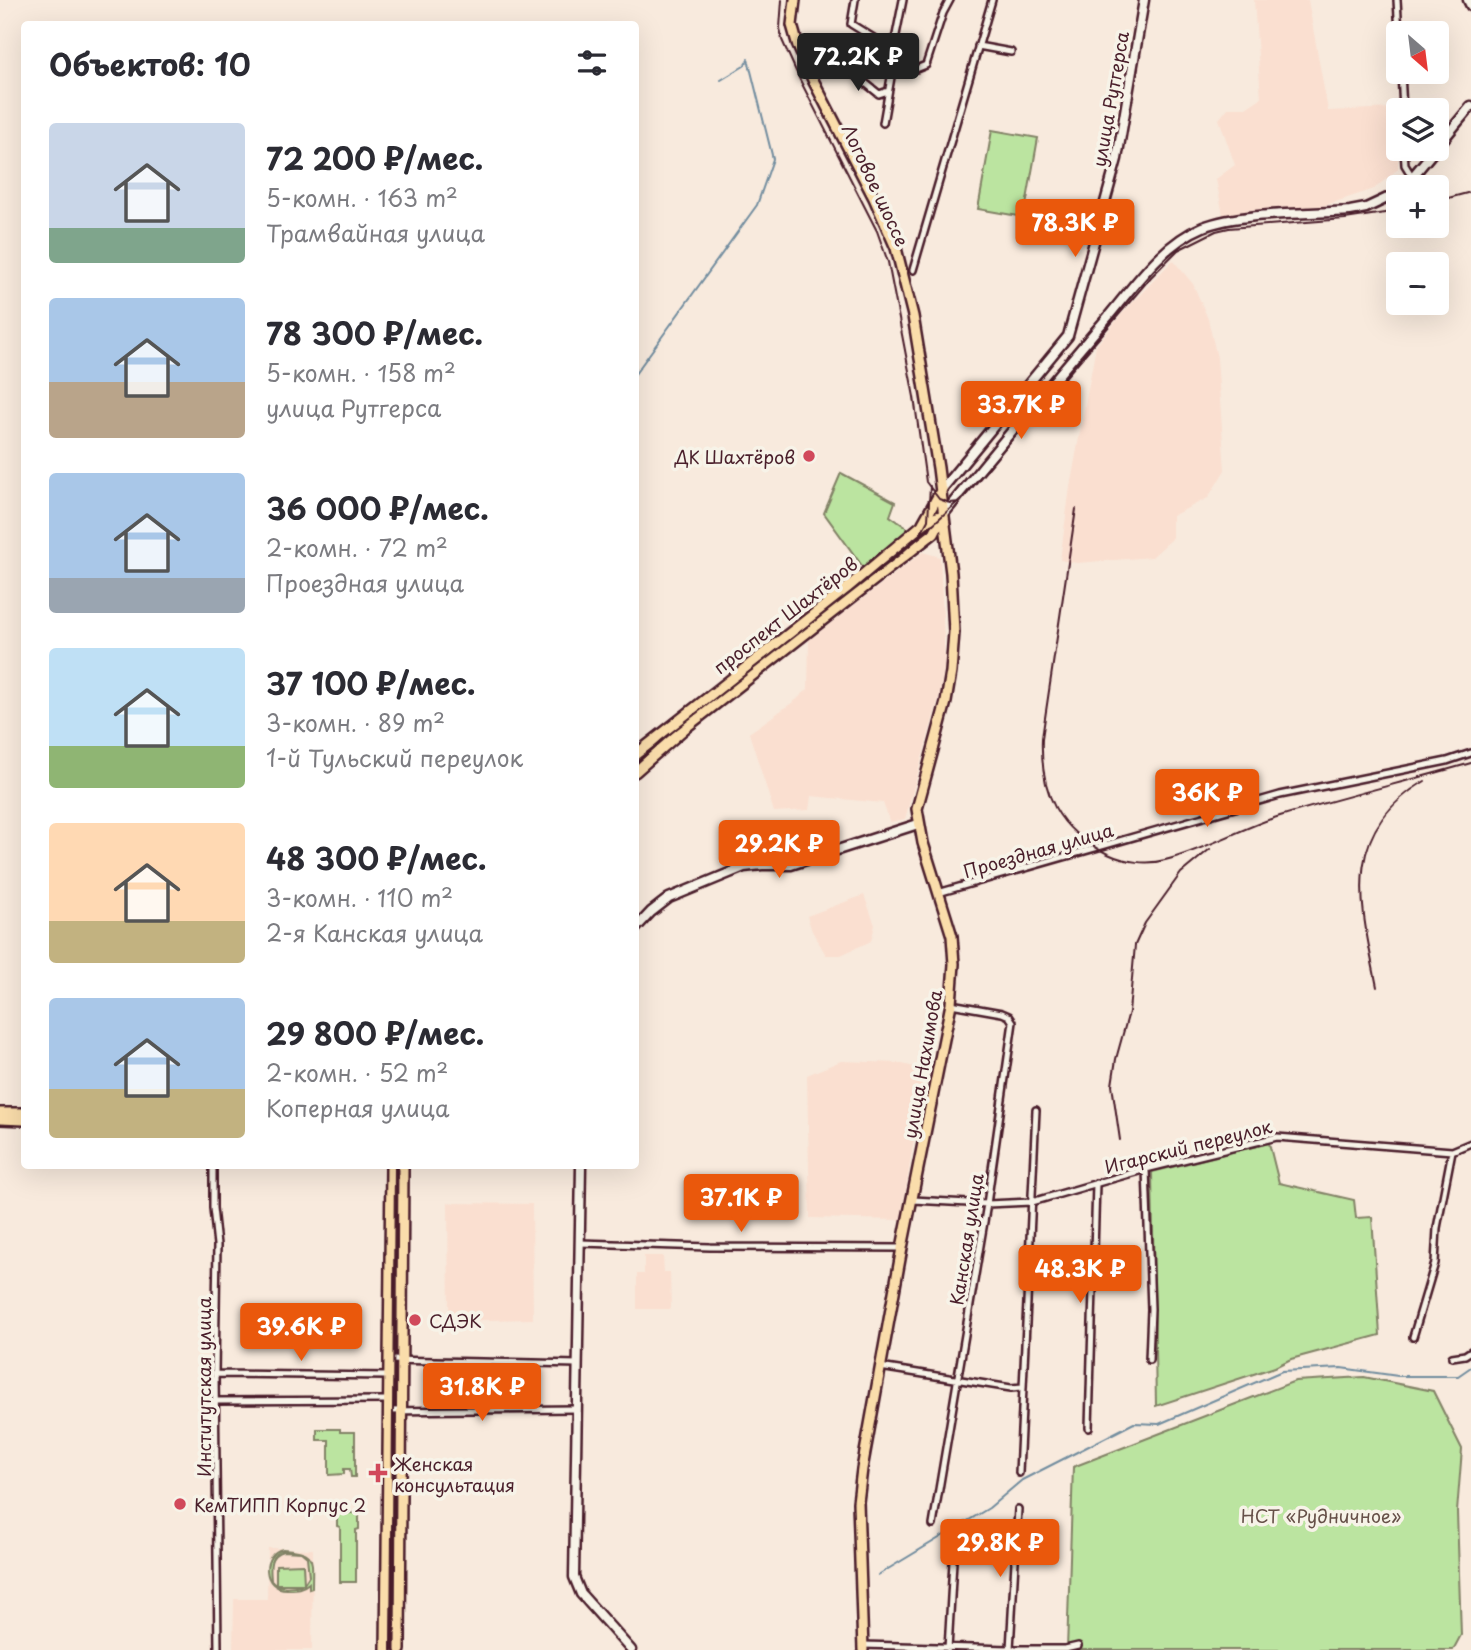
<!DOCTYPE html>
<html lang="ru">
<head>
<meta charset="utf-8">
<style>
	body { margin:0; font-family:"Playpen Sans",sans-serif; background:#f2f2f3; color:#2b2b33; height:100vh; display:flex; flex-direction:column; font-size:26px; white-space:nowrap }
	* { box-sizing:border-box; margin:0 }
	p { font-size:23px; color:#7c7c81 }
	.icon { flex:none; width:38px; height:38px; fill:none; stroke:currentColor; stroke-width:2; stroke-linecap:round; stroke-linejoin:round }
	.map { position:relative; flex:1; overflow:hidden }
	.details { position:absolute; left:21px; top:21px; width:618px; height:1148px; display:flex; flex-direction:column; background:#fff; border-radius:7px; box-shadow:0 7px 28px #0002 }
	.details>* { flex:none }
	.needle { width:46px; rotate:152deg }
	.controls { position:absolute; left:1386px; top:21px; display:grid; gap:14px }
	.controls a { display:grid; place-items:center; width:63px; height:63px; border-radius:7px; background:#fff; box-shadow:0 7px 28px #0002; font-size:35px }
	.price { position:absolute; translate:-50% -60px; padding:0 16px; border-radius:7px; background:#ea580c; color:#fff; font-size:23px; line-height:46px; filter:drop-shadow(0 2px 4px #0008) }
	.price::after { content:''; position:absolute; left:50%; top:42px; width:21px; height:16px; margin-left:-10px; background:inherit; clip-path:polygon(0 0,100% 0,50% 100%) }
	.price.on { background:#222; color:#fff }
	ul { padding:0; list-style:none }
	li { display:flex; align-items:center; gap:21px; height:175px; padding:0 28px }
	li span { display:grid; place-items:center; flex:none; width:196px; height:140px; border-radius:7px; color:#555 }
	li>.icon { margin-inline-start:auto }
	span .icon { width:84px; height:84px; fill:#fffc; stroke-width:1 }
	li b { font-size:30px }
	h2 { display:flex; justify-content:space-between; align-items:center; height:84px; padding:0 28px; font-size:30px }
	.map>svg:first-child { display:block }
	.built { fill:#fadfd0 }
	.green { fill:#bbe4a0; stroke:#828266; stroke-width:2; fill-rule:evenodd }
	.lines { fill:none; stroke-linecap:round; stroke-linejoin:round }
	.stream { stroke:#728d9f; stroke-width:2 }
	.street-casing { stroke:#4a1f2b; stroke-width:10 }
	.secondary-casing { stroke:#4a1f2b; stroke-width:13 }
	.primary-casing { stroke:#4a1f2b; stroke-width:14 }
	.street { stroke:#f7f3e8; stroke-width:5 }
	.secondary { stroke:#f7f3e8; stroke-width:8 }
	.primary { stroke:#faddab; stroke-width:9 }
	.tram { stroke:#4a1f2b; stroke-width:2 }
	.rail { stroke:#4a1f2b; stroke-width:2 }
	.poi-dot { fill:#d1495b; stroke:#f7f3e8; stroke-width:2.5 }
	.labels { text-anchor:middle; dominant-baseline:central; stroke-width:7; stroke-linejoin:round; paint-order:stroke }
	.street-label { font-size:18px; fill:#4a1f2b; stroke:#f7f3e8 }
	.poi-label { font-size:18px; fill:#4a1f2b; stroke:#f7f3e8; text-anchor:start }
	.park-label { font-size:18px; fill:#665048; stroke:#f7f3e8 }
</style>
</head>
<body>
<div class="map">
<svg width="1471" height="1650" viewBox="0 0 1471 1650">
	<rect width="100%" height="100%" fill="#f8eadd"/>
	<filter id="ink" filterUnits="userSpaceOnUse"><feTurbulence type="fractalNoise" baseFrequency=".0143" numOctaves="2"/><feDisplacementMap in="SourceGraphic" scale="14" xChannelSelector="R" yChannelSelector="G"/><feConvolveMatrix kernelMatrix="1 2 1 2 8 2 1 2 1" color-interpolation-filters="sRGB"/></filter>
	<g filter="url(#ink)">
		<path class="built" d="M1254,0h54l20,111 67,-3 3,9v52l-24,20 -51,17 -100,9 -7,-36 19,-14 -16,-46 9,-11h18l15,-10z
			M1173,260l20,24 15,35 9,39 8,112 -17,28 -36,18v23l-20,18 -75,6 -17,-3 10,-73 26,-141 25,-31z
			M923,552l17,5 5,106 -5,31 -35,125 -15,3 -7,-19 -72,-7 -2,14 -35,2 -25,-79 47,-33 12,-11 1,-49z
			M864,895l11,30 -4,16 -30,14h-15l-14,-24 -5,-15z
			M841,1061l58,2 26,7 -24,150 -91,-2 -3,-143z
			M448,1203l84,1 1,115 -84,2z
			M644,1256h19l1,16h6l1,37h-34v-35h7z
			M268,1548l45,1 -1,101h-79l1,-51h33z"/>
		<path class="green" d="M992,130l46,8 -14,79 -46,-8z
			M841,473l54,29 -5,14 20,14 -47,37 -39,-54z
			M1269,1143l10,40 75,17 2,18 16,-1 8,118 -89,24 -16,8 -119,39 -4,-234z
			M1364,1377l69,14 29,58 -5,63 4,123 -8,15h-386l6,-183 222,-86z
			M317,1429h23v3h15v45h-4l-1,-8h-6v5l-15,1v-35h-12z
			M337,1513h22v16l-3,1v52h-16v-55l-3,-1z
			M283,1549c34,2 29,9 29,39l-3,1v-6c-7,6 -13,6 -21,6 -27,1 -27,-36 -5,-40zM283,1551l18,1 6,5 2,19 -5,8 -1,-20 -27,1v19h27l-2,1c-10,2 -22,4 -30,-5 -1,-12 -3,-25 12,-29z"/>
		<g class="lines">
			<path class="stream" d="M721,80l23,-14 4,-6
				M635,374l122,-169 16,-46 -25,-100
				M878,1575l111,-67 33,-28 112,-57 25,1 123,-53 59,-3 57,8h60l13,-9"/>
			<g class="street-casing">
				<path id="street" d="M855,0l-4,24 42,26v16l-10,57
					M1397,0l2,33
					M978,46l33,6
					M893,50l10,-50
					M833,57l46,37 9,-3
					M893,66l23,3 10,-4 17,-52 7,-13
					M1401,72l2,38
					M1404,149l1,16 8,13
					M913,270l79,-270
					M938,893l342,-98 167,-34 24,-8
					M213,1166v42l4,37 -2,129 3,276
					M1146,1169l5,140 -2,51
					M913,1200l74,4 45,-2 114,-33 131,-32 175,14 19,-8
					M580,1243l130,4 192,1
					M1413,1337l22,-74 2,-35 15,-77
					M1452,1357l13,-2 6,-4
					M388,1360l190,4
					M880,1367l131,21 11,-1
					M215,1374l172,2
					M216,1401l171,-1
					M387,1411l190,-2
					M1089,1428l7,-245
					M1019,1473l17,-363
					M933,1525l54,-321 26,-182 -4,-6 -7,-3 -51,-9
					M863,1645l147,4h55l13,-3
					M948,1649l6,-105
					M1010,1649l8,-140"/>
			</g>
			<g class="secondary-casing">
				<path id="secondary" d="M1468,0l3,6
					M1404,187l67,-81
					M942,489l126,-153 49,-177 27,-159
					M943,515c52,-64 104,-127 157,-189 30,-34 59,-81 103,-99 38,-15 105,-13 147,-16l16,-3 32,-15
					M635,929l16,-17 18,-14 75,-31 18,-2h29l127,-41
					M581,1166l-7,411 7,17 50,56"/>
			</g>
			<g class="primary-casing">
				<path id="primary" d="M795,0l-3,25 6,21 15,34 61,118 22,50 17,68 25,152 13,105 3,59 -3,40 -5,30 -29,107 6,34 29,93 2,28 -3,40 -49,244 -40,221 -4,33 5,148
					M923,523l19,-34
					M635,755l212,-167 81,-68 15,-5
					M635,772l49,-43 250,-196 9,-18
					M0,1113h24
					M0,1119l24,1
					M386,1650l5,-484
					M400,1650l3,-484"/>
			</g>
			<use href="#street" class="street"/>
			<use href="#secondary" class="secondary"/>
			<use href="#primary" class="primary"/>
			<path class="tram" d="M782,0l-2,28 2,12 18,40 77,151 11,31 26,135 12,85 13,17 11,4 9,-1
				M1437,201l34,-9
				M921,533l7,-13 2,-34
				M635,765l27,-25 237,-185 64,-58 188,-220 27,-27 38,-19 13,-3 116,-9 53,-8
				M391,1650l4,-484"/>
			<path class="rail" d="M1076,509l-34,229c-2,55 15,92 66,116 17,8 39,11 57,6 40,-10 76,-32 115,-44 63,-19 128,-35 191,-53
				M1377,987c-16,-81 -38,-155 48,-206
				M1120,1140l-8,-55 4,-26 13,-47 6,-67 10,-22 36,-50 29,-24"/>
		</g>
	</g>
	<g class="poi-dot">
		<circle cx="809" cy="456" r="7"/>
		<circle cx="415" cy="1320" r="7"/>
		<path d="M374.5 1462.5h7v7h7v7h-7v7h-7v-7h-7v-7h7z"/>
		<circle cx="180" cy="1504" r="7"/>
	</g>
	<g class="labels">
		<g class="street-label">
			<text transform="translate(1110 99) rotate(-80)">улица Рутгерса</text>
			<text transform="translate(876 185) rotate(65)">Логовое шоссе</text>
			<text transform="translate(785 615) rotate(-38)">проспект Шахтёров</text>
			<text transform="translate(1038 850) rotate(-16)">Проездная улица</text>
			<text transform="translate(922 1064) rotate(-80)">улица Нахимова</text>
			<text transform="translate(1188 1146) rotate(-14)">Игарский переулок</text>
			<text transform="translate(966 1239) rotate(-81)">Канская улица</text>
			<text transform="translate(203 1387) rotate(-90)">Институтская улица</text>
		</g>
		<g class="poi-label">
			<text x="795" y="456" text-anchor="end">ДК Шахтёров</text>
			<text x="429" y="1320">СДЭК</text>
			<text x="394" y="1463">Женская<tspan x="394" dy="21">консультация</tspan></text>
			<text x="194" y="1504">КемТИПП Корпус 2</text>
		</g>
		<g class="park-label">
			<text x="1321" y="1515">НСТ «Рудничное»</text>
		</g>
	</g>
</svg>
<div class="controls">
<a><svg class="needle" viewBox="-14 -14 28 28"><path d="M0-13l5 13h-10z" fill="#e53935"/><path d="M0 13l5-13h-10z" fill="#7c7c81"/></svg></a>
<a><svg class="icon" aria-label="layers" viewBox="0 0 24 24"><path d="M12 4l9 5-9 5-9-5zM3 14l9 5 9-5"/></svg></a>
<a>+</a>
<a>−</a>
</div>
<b class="price on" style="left:858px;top:93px">72.2K ₽</b>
<b class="price" style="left:1075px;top:259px">78.3K ₽</b>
<b class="price" style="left:1021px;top:441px">33.7K ₽</b>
<b class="price" style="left:1207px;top:829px">36K ₽</b>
<b class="price" style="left:779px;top:880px">29.2K ₽</b>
<b class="price" style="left:741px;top:1234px">37.1K ₽</b>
<b class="price" style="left:1080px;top:1305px">48.3K ₽</b>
<b class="price" style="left:301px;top:1363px">39.6K ₽</b>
<b class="price" style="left:482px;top:1423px">31.8K ₽</b>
<b class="price" style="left:1000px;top:1579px">29.8K ₽</b>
<section class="details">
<h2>Объектов: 10<svg class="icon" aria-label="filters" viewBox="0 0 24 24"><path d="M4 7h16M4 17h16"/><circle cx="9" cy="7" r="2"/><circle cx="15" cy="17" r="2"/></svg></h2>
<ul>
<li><span style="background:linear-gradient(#c9d6e8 75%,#7fa58c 0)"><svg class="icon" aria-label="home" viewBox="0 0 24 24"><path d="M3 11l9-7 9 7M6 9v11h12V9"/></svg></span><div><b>72 200 ₽/мес.</b><p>5-комн. · 163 m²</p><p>Трамвайная улица</p></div></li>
<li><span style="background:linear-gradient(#a9c7e8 60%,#b9a48a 0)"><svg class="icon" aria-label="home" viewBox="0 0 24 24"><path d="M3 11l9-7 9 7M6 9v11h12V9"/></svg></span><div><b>78 300 ₽/мес.</b><p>5-комн. · 158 m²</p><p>улица Рутгерса</p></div></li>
<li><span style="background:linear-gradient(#a9c7e8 75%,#9aa5b1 0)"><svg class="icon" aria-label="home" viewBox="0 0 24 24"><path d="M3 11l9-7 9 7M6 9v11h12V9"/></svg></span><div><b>36 000 ₽/мес.</b><p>2-комн. · 72 m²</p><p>Проездная улица</p></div></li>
<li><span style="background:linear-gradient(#bfe0f5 70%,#8fb573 0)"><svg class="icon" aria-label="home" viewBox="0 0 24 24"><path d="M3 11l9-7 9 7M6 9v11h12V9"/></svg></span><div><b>37 100 ₽/мес.</b><p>3-комн. · 89 m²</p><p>1-й Тульский переулок</p></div></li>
<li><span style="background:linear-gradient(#ffd9b3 70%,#c2b280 0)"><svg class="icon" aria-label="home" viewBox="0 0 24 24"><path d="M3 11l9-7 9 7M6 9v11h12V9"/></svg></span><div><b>48 300 ₽/мес.</b><p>3-комн. · 110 m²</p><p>2-я Канская улица</p></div></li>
<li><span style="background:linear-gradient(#a9c7e8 65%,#c2b280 0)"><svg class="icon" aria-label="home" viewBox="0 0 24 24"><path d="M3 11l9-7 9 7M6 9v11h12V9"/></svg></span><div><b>29 800 ₽/мес.</b><p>2-комн. · 52 m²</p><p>Коперная улица</p></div></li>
</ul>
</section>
</div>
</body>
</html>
